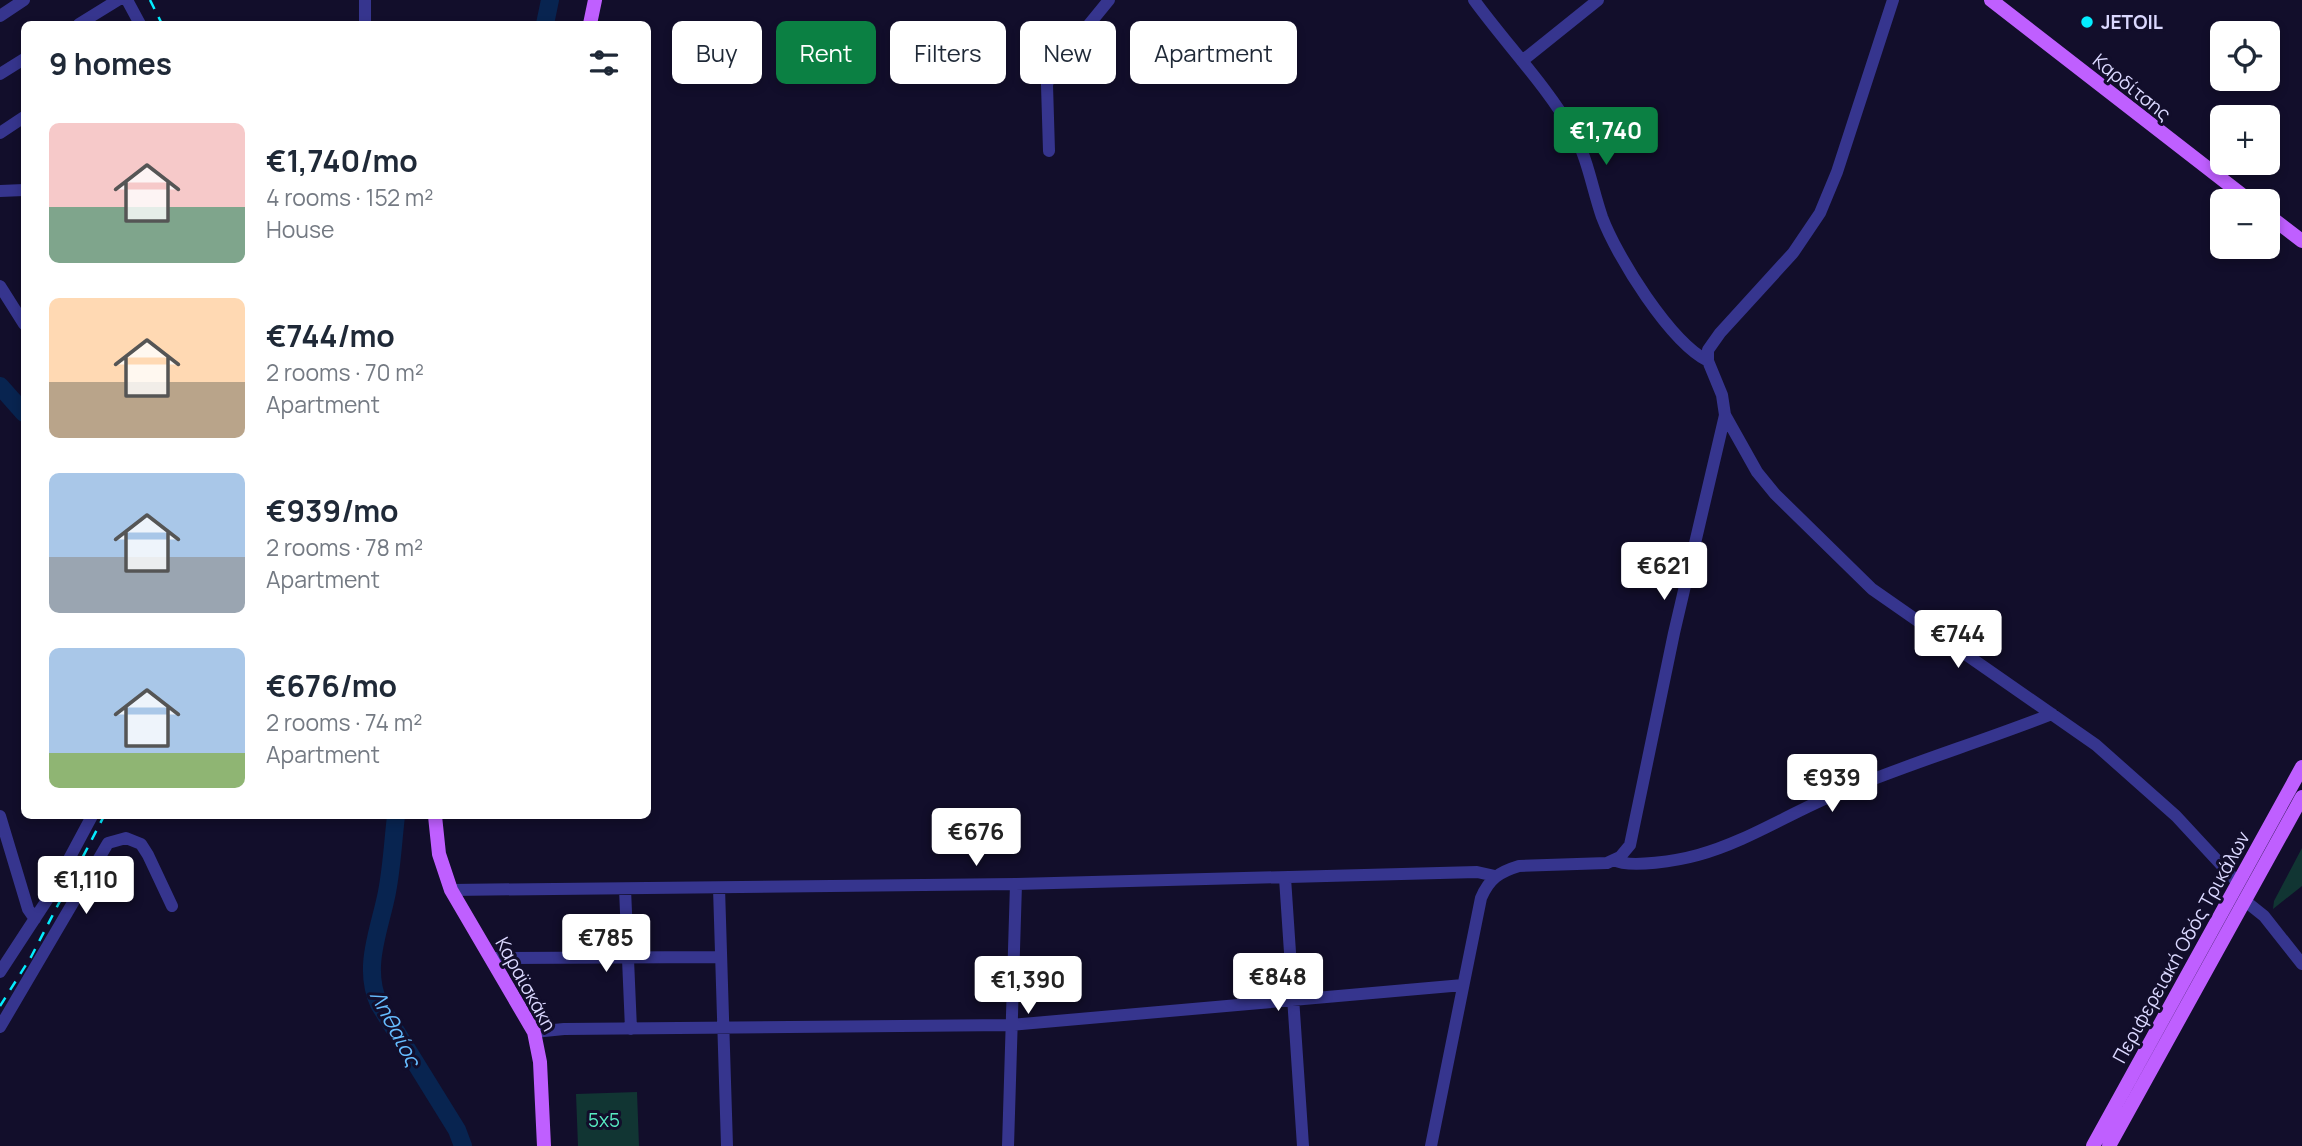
<!DOCTYPE html>
<html lang="en">
<head>
<meta charset="utf-8">
<style>
	body { margin:0; font-family:Manrope,sans-serif; background:#f6f6f7; color:#1f2937; height:100vh; display:flex; flex-direction:column; font-size:26px; white-space:nowrap }
	* { box-sizing:border-box; margin:0 }
	p { font-size:23px; color:#747a83 }
	.icon { flex:none; width:38px; height:38px; fill:none; stroke:currentColor; stroke-width:2; stroke-linecap:round; stroke-linejoin:round }
	.map { position:relative; flex:1; overflow:hidden }
	.details { position:absolute; left:21px; top:21px; width:630px; height:798px; display:flex; flex-direction:column; background:#fff; border-radius:10px; box-shadow:0 4px 10px #0003 }
	.details>* { flex:none }
	.top-card { position:absolute; left:672px; top:21px; width:665px; height:63px; display:flex; gap:14px }
	.tools { position:absolute; left:2210px; top:21px; display:grid; gap:14px }
	.tools a { display:grid; place-items:center; width:70px; height:70px; border-radius:10px; background:#fff; box-shadow:0 4px 10px #0003; font-size:35px }
	.price { position:absolute; translate:-50% -60px; padding:0 16px; border-radius:7px; background:#fff; color:#222; font-size:23px; line-height:46px; filter:drop-shadow(0 2px 4px #0008) }
	.price::after { content:''; position:absolute; left:50%; top:42px; width:21px; height:16px; margin-left:-10px; background:inherit; clip-path:polygon(0 0,100% 0,50% 100%) }
	.price.current { background:#0b8043; color:#fff }
	ul { padding:0; list-style:none }
	li { display:flex; align-items:center; gap:21px; height:175px; padding:0 28px }
	li span { display:grid; place-items:center; flex:none; width:196px; height:140px; border-radius:10px; color:#555 }
	li>.icon { margin-inline-start:auto }
	span .icon { width:84px; height:84px; fill:#fffc; stroke-width:1 }
	li b { font-size:30px }
	h2 { display:flex; justify-content:space-between; align-items:center; height:84px; padding:0 28px; font-size:30px }
	.chip { padding:0 24px; border-radius:10px; background:#fff; box-shadow:0 4px 10px #0003; font-size:24px; line-height:63px }
	.chip.current { background:#0b8043; color:#fff }
	.map>svg:first-child { display:block }
	.green { fill:#113533 }
	.lines { fill:none; stroke-linecap:round; stroke-linejoin:round }
	.river { stroke:#082450; stroke-width:18 }
	.minor { stroke:#36358e; stroke-width:12 }
	.major { stroke:#bf5fff; stroke-width:14 }
	.rail { stroke:#04edff; stroke-width:2.5; stroke-dasharray:10 9; stroke-linecap:butt }
	.poi-dot { fill:#04edff; stroke:#120e2b; stroke-width:2.5 }
	.labels { text-anchor:middle; dominant-baseline:central; stroke-width:6; stroke-linejoin:round; paint-order:stroke }
	.poi-label { font-size:19px; font-weight:bold; fill:#dbd8ff; stroke:#120e2b; text-anchor:start }
	.street-label { font-size:19px; fill:#dbd8ff; stroke:#120e2b }
	.park-label { font-size:19px; fill:#58ebc2; stroke:#120e2b }
	.water-label { font-size:21px; font-style:italic; fill:#66bcff; stroke:#120e2b }
</style>
</head>
<body>
<div class="map">
<svg width="2302" height="1146" viewBox="0 0 2302 1146">
	<rect width="100%" height="100%" fill="#120e2b"/>
	<path class="green" d="M2302,848v38l-29,23 1,-8z
		M637,1092l2,54h-61l-2,-52z"/>
	<g class="lines">
		<path class="river" d="M545,24l5,-24
			M0,386l24,27
			M396,816c-3,25 -4,50 -9,76 -7,37 -25,75 -8,112l78,126 6,16"/>
		<path class="minor" d="M127,0l13,24
			M1474,0c32,44 72,85 99,132 15,27 19,56 29,85 15,40 68,125 106,144
			M0,16l24,-16
			M79,24l39,-24
			M365,24v-24
			M1522,61l76,-61
			M0,74l24,-15
			M0,133l24,-16
			M1049,151l-2,-66 4,-14 58,-71
			M0,191l24,-1
			M0,286l24,38
			M1725,415l32,57 18,22 97,95 224,156 80,71 62,67
			M0,816l28,93 7,10
			M1614,860c16,9 66,0 84,-5 48,-13 92,-42 138,-61 71,-30 145,-52 216,-80
			M1285,878l18,268
			M719,888l8,258
			M625,889l6,140
			M451,890l565,-6 461,-12 18,4
			M2244,900l20,16 38,48
			M490,958l231,-1
			M0,972l47,-72 45,-84
			M0,1027l108,-184 18,-5 15,6 7,11 24,51
			M534,1032l30,-3 447,-4 452,-40
			M1008,1146l8,-262
			M1431,1146l50,-248c8,-19 18,-26 38,-32l88,-3 13,-6 10,-12 44,-212 51,-218 -3,-20 -14,-34v-11l12,-17 73,-80 27,-40 17,-41 56,-172"/>
		<path class="major" d="M1991,0l259,201
			M590,24l5,-24
			M2268,215l34,26
			M435,816l4,38 12,36 83,142 6,30 4,84
			M2093,1146l209,-379
			M2109,1146l193,-349"/>
		<path class="rail" d="M150,0l12,24
			M0,1006l31,-49 73,-141"/>
	</g>
	<circle class="poi-dot" cx="2087" cy="22" r="7"/>
	<g class="labels">
		<g class="poi-label">
			<text x="2101" y="22">JETOIL</text>
		</g>
		<g class="street-label">
			<text transform="translate(2132 87) rotate(39)">Καρδίτσης</text>
			<text transform="translate(2181 947) rotate(-61)">Περιφερειακή Οδός Τρικάλων</text>
			<text transform="translate(526 984) rotate(61)">Καραϊσκάκη</text>
		</g>
		<g class="park-label">
			<text x="604" y="1120">5x5</text>
		</g>
		<g class="water-label">
			<text transform="translate(396 1028) rotate(62)">Ληθαίος</text>
		</g>
	</g>
</svg>
<div class="tools">
<a><svg class="icon" aria-label="locate" viewBox="0 0 24 24"><circle cx="12" cy="12" r="6"/><path d="M12 2v4M12 18v4M2 12h4M18 12h4"/></svg></a>
<a>+</a>
<a>−</a>
</div>
<b class="price current" style="left:1606px;top:167px">€1,740</b>
<b class="price" style="left:1664px;top:602px">€621</b>
<b class="price" style="left:1958px;top:670px">€744</b>
<b class="price" style="left:1832px;top:814px">€939</b>
<b class="price" style="left:976px;top:868px">€676</b>
<b class="price" style="left:86px;top:916px">€1,110</b>
<b class="price" style="left:606px;top:974px">€785</b>
<b class="price" style="left:1278px;top:1013px">€848</b>
<b class="price" style="left:1028px;top:1016px">€1,390</b>
<div class="top-card">
<a class="chip">Buy</a>
<a class="chip current">Rent</a>
<a class="chip">Filters</a>
<a class="chip">New</a>
<a class="chip">Apartment</a>
</div>
<section class="details">
<h2>9 homes<svg class="icon" aria-label="filters" viewBox="0 0 24 24"><path d="M4 7h16M4 17h16"/><circle cx="9" cy="7" r="2"/><circle cx="15" cy="17" r="2"/></svg></h2>
<ul>
<li><span style="background:linear-gradient(#f6c9c9 60%,#7fa58c 0)"><svg class="icon" aria-label="home" viewBox="0 0 24 24"><path d="M3 11l9-7 9 7M6 9v11h12V9"/></svg></span><div><b>€1,740/mo</b><p>4 rooms · 152 m²</p><p>House</p></div></li>
<li><span style="background:linear-gradient(#ffd9b3 60%,#b9a48a 0)"><svg class="icon" aria-label="home" viewBox="0 0 24 24"><path d="M3 11l9-7 9 7M6 9v11h12V9"/></svg></span><div><b>€744/mo</b><p>2 rooms · 70 m²</p><p>Apartment</p></div></li>
<li><span style="background:linear-gradient(#a9c7e8 60%,#9aa5b1 0)"><svg class="icon" aria-label="home" viewBox="0 0 24 24"><path d="M3 11l9-7 9 7M6 9v11h12V9"/></svg></span><div><b>€939/mo</b><p>2 rooms · 78 m²</p><p>Apartment</p></div></li>
<li><span style="background:linear-gradient(#a9c7e8 75%,#8fb573 0)"><svg class="icon" aria-label="home" viewBox="0 0 24 24"><path d="M3 11l9-7 9 7M6 9v11h12V9"/></svg></span><div><b>€676/mo</b><p>2 rooms · 74 m²</p><p>Apartment</p></div></li>
</ul>
</section>
</div>
</body>
</html>
